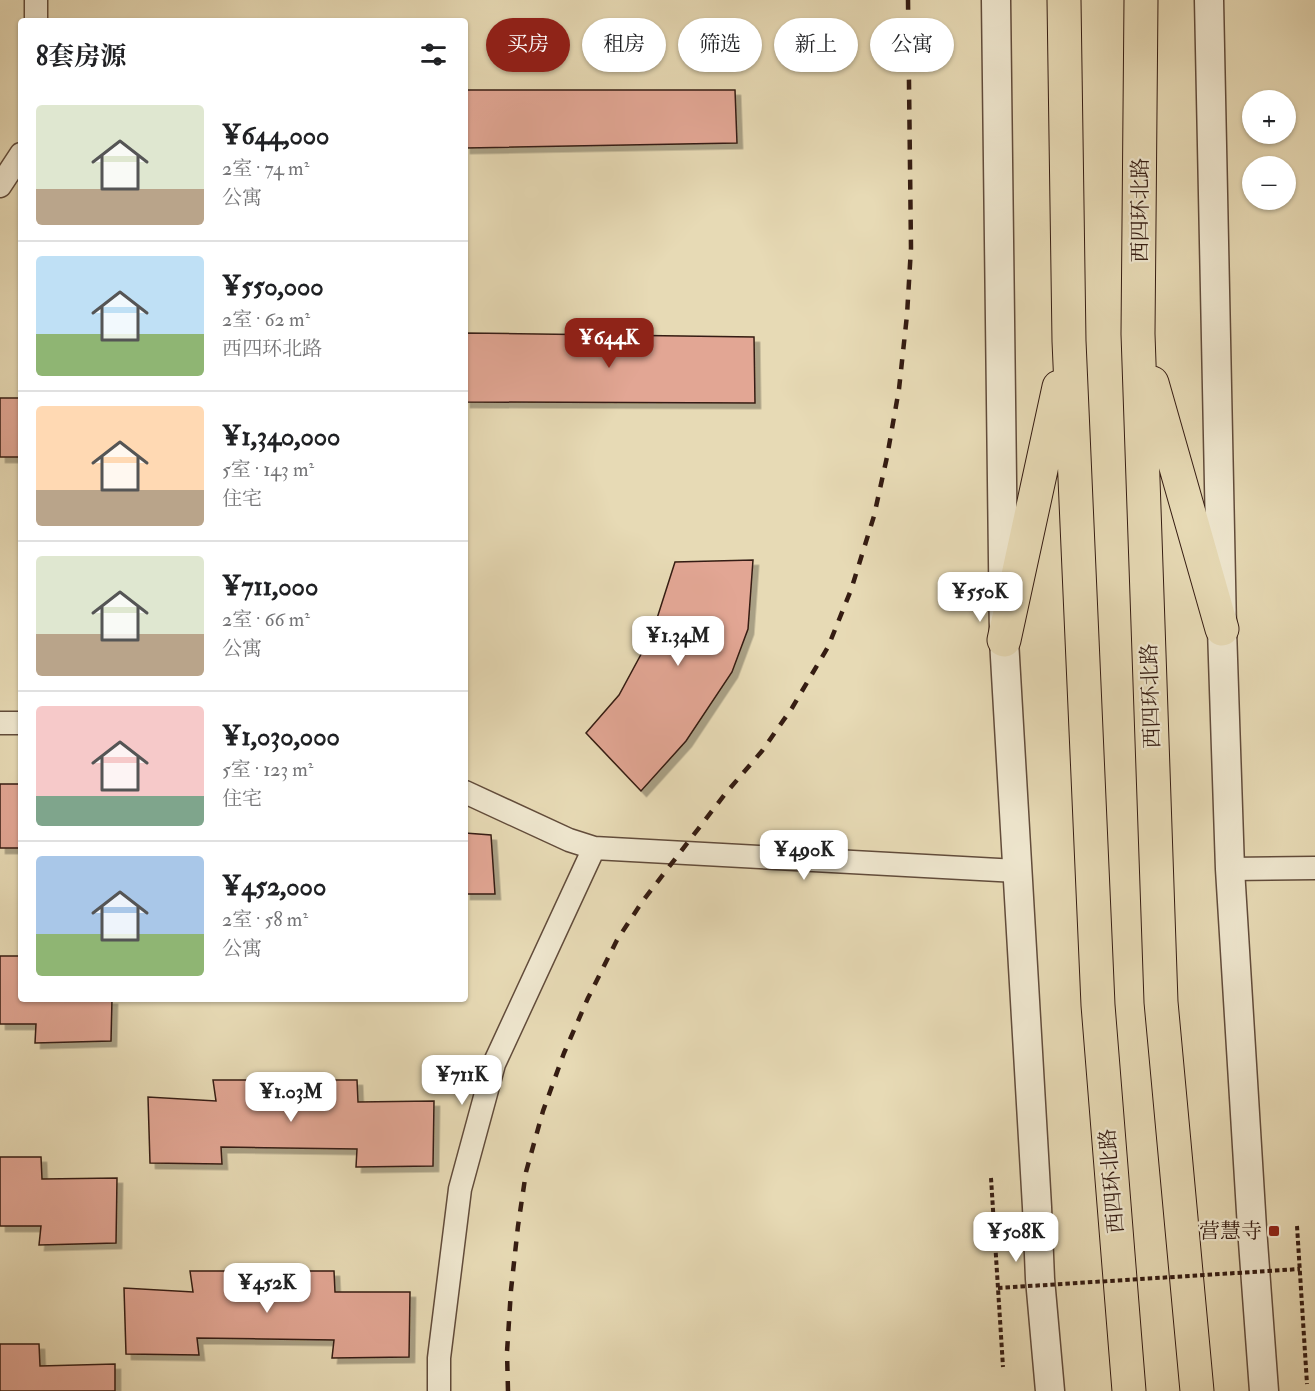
<!DOCTYPE html>
<html lang="zh">
<head>
<meta charset="utf-8">
<style>
	body { margin:0; font-family:"IM FELL Double Pica","Noto Serif SC",serif; background:#f6f6f6; color:#202124; height:100vh; display:flex; flex-direction:column; font-size:22px; white-space:nowrap }
	* { box-sizing:border-box; margin:0 }
	p { font-size:20px; color:#757577 }
	.icon { flex:none; width:33px; height:33px; fill:none; stroke:currentColor; stroke-width:2; stroke-linecap:round; stroke-linejoin:round }
	.map { position:relative; flex:1; overflow:hidden }
	.side { position:absolute; left:18px; top:18px; width:450px; height:984px; display:flex; flex-direction:column; background:#fff; border-radius:6px; box-shadow:0 2px 4px #0004 }
	.side>* { flex:none }
	.top-card { position:absolute; left:486px; top:18px; width:570px; height:54px; display:flex; gap:12px }
	.controls { position:absolute; left:1242px; top:90px; display:grid; gap:12px }
	.controls a { display:grid; place-items:center; width:54px; height:54px; border-radius:50%; background:#fff; box-shadow:0 2px 4px #0004; font-size:30px }
	.price { position:absolute; translate:-50% -51px; padding:0 14px; border-radius:12px; background:#fff; color:#222; font-size:20px; line-height:39px; filter:drop-shadow(0 2px 3px #0008) }
	.price::after { content:''; position:absolute; left:50%; top:36px; width:18px; height:14px; margin-left:-9px; background:inherit; clip-path:polygon(0 0,100% 0,50% 100%) }
	.price.on { background:#8f2418; color:#fff }
	ul { padding:0; list-style:none }
	li { display:flex; align-items:center; gap:18px; height:150px; padding:0 18px }
	li+li { border-top:2px solid #e0e0e0 }
	li span { display:grid; place-items:center; flex:none; width:168px; height:120px; border-radius:6px; color:#555 }
	li>.icon { margin-inline-start:auto }
	span .icon { width:72px; height:72px; fill:#fffc; stroke-width:1 }
	li b { font-size:26px }
	h2 { display:flex; justify-content:space-between; align-items:center; height:72px; padding:0 18px; font-size:26px }
	.tag { padding:0 21px; border-radius:27px; background:#fff; box-shadow:0 2px 4px #0004; font-size:21px; line-height:54px }
	.tag.on { background:#8f2418; color:#fff }
	.map>svg:first-child { display:block }
	.building { fill:#e2a694; stroke:#351c12; stroke-width:1.5; filter:url(#shadow) }
	.lines { fill:none; stroke-linecap:round; stroke-linejoin:round }
	.minor-casing { stroke:#624c3b; stroke-width:25 }
	.tertiary-casing { stroke:#624c3b; stroke-width:31 }
	.trunk-casing { stroke:#351c12; stroke-width:35 }
	.path { stroke:#351c12; stroke-width:4; stroke-dasharray:4.5 3; stroke-linecap:butt }
	.minor { stroke:#efe7cf; stroke-width:22 }
	.tertiary { stroke:#efe7cf; stroke-width:28 }
	.trunk { stroke:#e7dab5; stroke-width:33 }
	.rail { stroke:#351c12; stroke-width:4.5; stroke-dasharray:10 10; stroke-linecap:butt }
	.path-bridge { stroke:#351c12; stroke-width:4; stroke-dasharray:4.5 3; stroke-linecap:butt }
	.poi-dot { fill:#8f2418; stroke:#efe7cf; stroke-width:2 }
	.labels { text-anchor:middle; dominant-baseline:central; stroke-width:4.5; stroke-linejoin:round; paint-order:stroke }
	.street-label { font-size:21px; fill:#351c12; stroke:#efe7cf }
	.poi-label { font-size:21px; fill:#351c12; stroke:#efe7cf; text-anchor:end }
</style>
</head>
<body>
<div class="map">
<svg width="1315" height="1391" viewBox="0 0 1315 1391">
	<defs>
		<filter id="shadow"><feDropShadow dx="5.5" dy="5.5" stdDeviation="0" flood-color="#0004"/></filter>
	</defs>
	<rect width="100%" height="100%" fill="#e7dab5"/>
	<filter id="stains"><feTurbulence type="fractalNoise" baseFrequency=".00333" numOctaves="4"/><feColorMatrix values="0 0 0 0 .2 0 0 0 0 .09 0 0 0 0 .02 0 0 0 .5 -.17"/></filter>
	<radialGradient id="worn" r=".72"><stop offset=".6" stop-color="#630" stop-opacity="0"/><stop offset="1" stop-color="#630" stop-opacity=".3"/></radialGradient>
	<path class="building" d="M465,90h270l2,53 -272,5z
		M465,333l289,4 1,66 -290,-1z
		M0,398h21v59h-21z
		M753,560l-5,69 -16,43 -46,69 -45,50 -55,-58 33,-38 33,-61 23,-72z
		M0,784h21v64h-21z
		M465,833l26,2 4,59h-30z
		M0,956h21v43h91l-1,42 -76,2 1,-19h-36z
		M213,1080h144l1,22 76,-1 -1,65 -77,1 1,-18 -136,-2 1,17 -72,-1 -2,-66 68,4z
		M0,1157h41l1,22 75,-1 -1,65 -77,2 2,-19h-41z
		M190,1271h144l1,21h75l-1,65 -77,1 2,-18 -137,-2 2,17 -73,-1 -2,-66 69,4z
		M0,1344h39l1,22 75,-2v27h-115z"/>
	<g class="lines">
		<g class="minor-casing">
			<path id="minor" d="M36,21v-21
				M0,186l21,-32
				M0,723h21
				M465,792l104,48 25,8 423,23
				M1230,869l85,-1
				M439,1391v-33l21,-169 34,-125 100,-216"/>
		</g>
		<g class="tertiary-casing">
			<path id="tertiary" d="M996,0l8,640 33,567 3,72 10,112
				M1209,0l13,629 8,240 22,359 12,163"/>
		</g>
		<g class="trunk-casing">
			<path id="trunk" d="M1064,0l5,341 29,664 31,386
				M1141,0l-3,334 23,668 36,389
				M1152,383l70,246
				M1004,640l55,-253"/>
		</g>
		<path class="path" d="M991,1178l12,189
			M1297,1226l10,158"/>
		<use href="#minor" class="minor"/>
		<use href="#tertiary" class="tertiary"/>
		<use href="#trunk" class="trunk"/>
		<path class="rail" d="M508,1391l-1,-39 4,-62 7,-64 8,-54 17,-61 21,-58 24,-55 29,-58 25,-38 83,-108 37,-43 30,-43 36,-61 23,-57 23,-74 13,-59 12,-68 8,-74 4,-67 -3,-248"/>
		<path class="path-bridge" d="M998,1288l302,-19"/>
	</g>
	<rect class="poi-dot" x="1268" y="1225" width="12" height="12" rx="3"/>
	<g class="labels">
		<g class="street-label">
			<text transform="translate(1140 210) rotate(-90)">西四环北路</text>
			<text transform="translate(1151 696) rotate(-92)">西四环北路</text>
			<text transform="translate(1112 1181) rotate(-95)">西四环北路</text>
		</g>
		<g class="poi-label">
			<text x="1262" y="1231">营慧寺</text>
		</g>
	</g>
	<rect width="100%" height="100%" filter="url(#stains)"/>
	<rect width="100%" height="100%" fill="url(#worn)"/>
</svg>
<div class="controls">
<a>+</a>
<a>−</a>
</div>
<b class="price on" style="left:609px;top:369px">¥644K</b>
<b class="price" style="left:980px;top:623px">¥550K</b>
<b class="price" style="left:678px;top:667px">¥1.34M</b>
<b class="price" style="left:804px;top:881px">¥490K</b>
<b class="price" style="left:462px;top:1106px">¥711K</b>
<b class="price" style="left:291px;top:1123px">¥1.03M</b>
<b class="price" style="left:1016px;top:1263px">¥508K</b>
<b class="price" style="left:267px;top:1314px">¥452K</b>
<div class="top-card">
<a class="tag on">买房</a>
<a class="tag">租房</a>
<a class="tag">筛选</a>
<a class="tag">新上</a>
<a class="tag">公寓</a>
</div>
<section class="side">
<h2>8套房源<svg class="icon" aria-label="filters" viewBox="0 0 24 24"><path d="M4 7h16M4 17h16"/><circle cx="9" cy="7" r="2"/><circle cx="15" cy="17" r="2"/></svg></h2>
<ul>
<li><span style="background:linear-gradient(#dfe7d0 70%,#b9a48a 0)"><svg class="icon" aria-label="home" viewBox="0 0 24 24"><path d="M3 11l9-7 9 7M6 9v11h12V9"/></svg></span><div><b>¥644,000</b><p>2室 · 74 m²</p><p>公寓</p></div></li>
<li><span style="background:linear-gradient(#bfe0f5 65%,#8fb573 0)"><svg class="icon" aria-label="home" viewBox="0 0 24 24"><path d="M3 11l9-7 9 7M6 9v11h12V9"/></svg></span><div><b>¥550,000</b><p>2室 · 62 m²</p><p>西四环北路</p></div></li>
<li><span style="background:linear-gradient(#ffd9b3 70%,#b9a48a 0)"><svg class="icon" aria-label="home" viewBox="0 0 24 24"><path d="M3 11l9-7 9 7M6 9v11h12V9"/></svg></span><div><b>¥1,340,000</b><p>5室 · 143 m²</p><p>住宅</p></div></li>
<li><span style="background:linear-gradient(#dfe7d0 65%,#b9a48a 0)"><svg class="icon" aria-label="home" viewBox="0 0 24 24"><path d="M3 11l9-7 9 7M6 9v11h12V9"/></svg></span><div><b>¥711,000</b><p>2室 · 66 m²</p><p>公寓</p></div></li>
<li><span style="background:linear-gradient(#f6c9c9 75%,#7fa58c 0)"><svg class="icon" aria-label="home" viewBox="0 0 24 24"><path d="M3 11l9-7 9 7M6 9v11h12V9"/></svg></span><div><b>¥1,030,000</b><p>5室 · 123 m²</p><p>住宅</p></div></li>
<li><span style="background:linear-gradient(#a9c7e8 65%,#8fb573 0)"><svg class="icon" aria-label="home" viewBox="0 0 24 24"><path d="M3 11l9-7 9 7M6 9v11h12V9"/></svg></span><div><b>¥452,000</b><p>2室 · 58 m²</p><p>公寓</p></div></li>
</ul>
</section>
</div>
</body>
</html>
